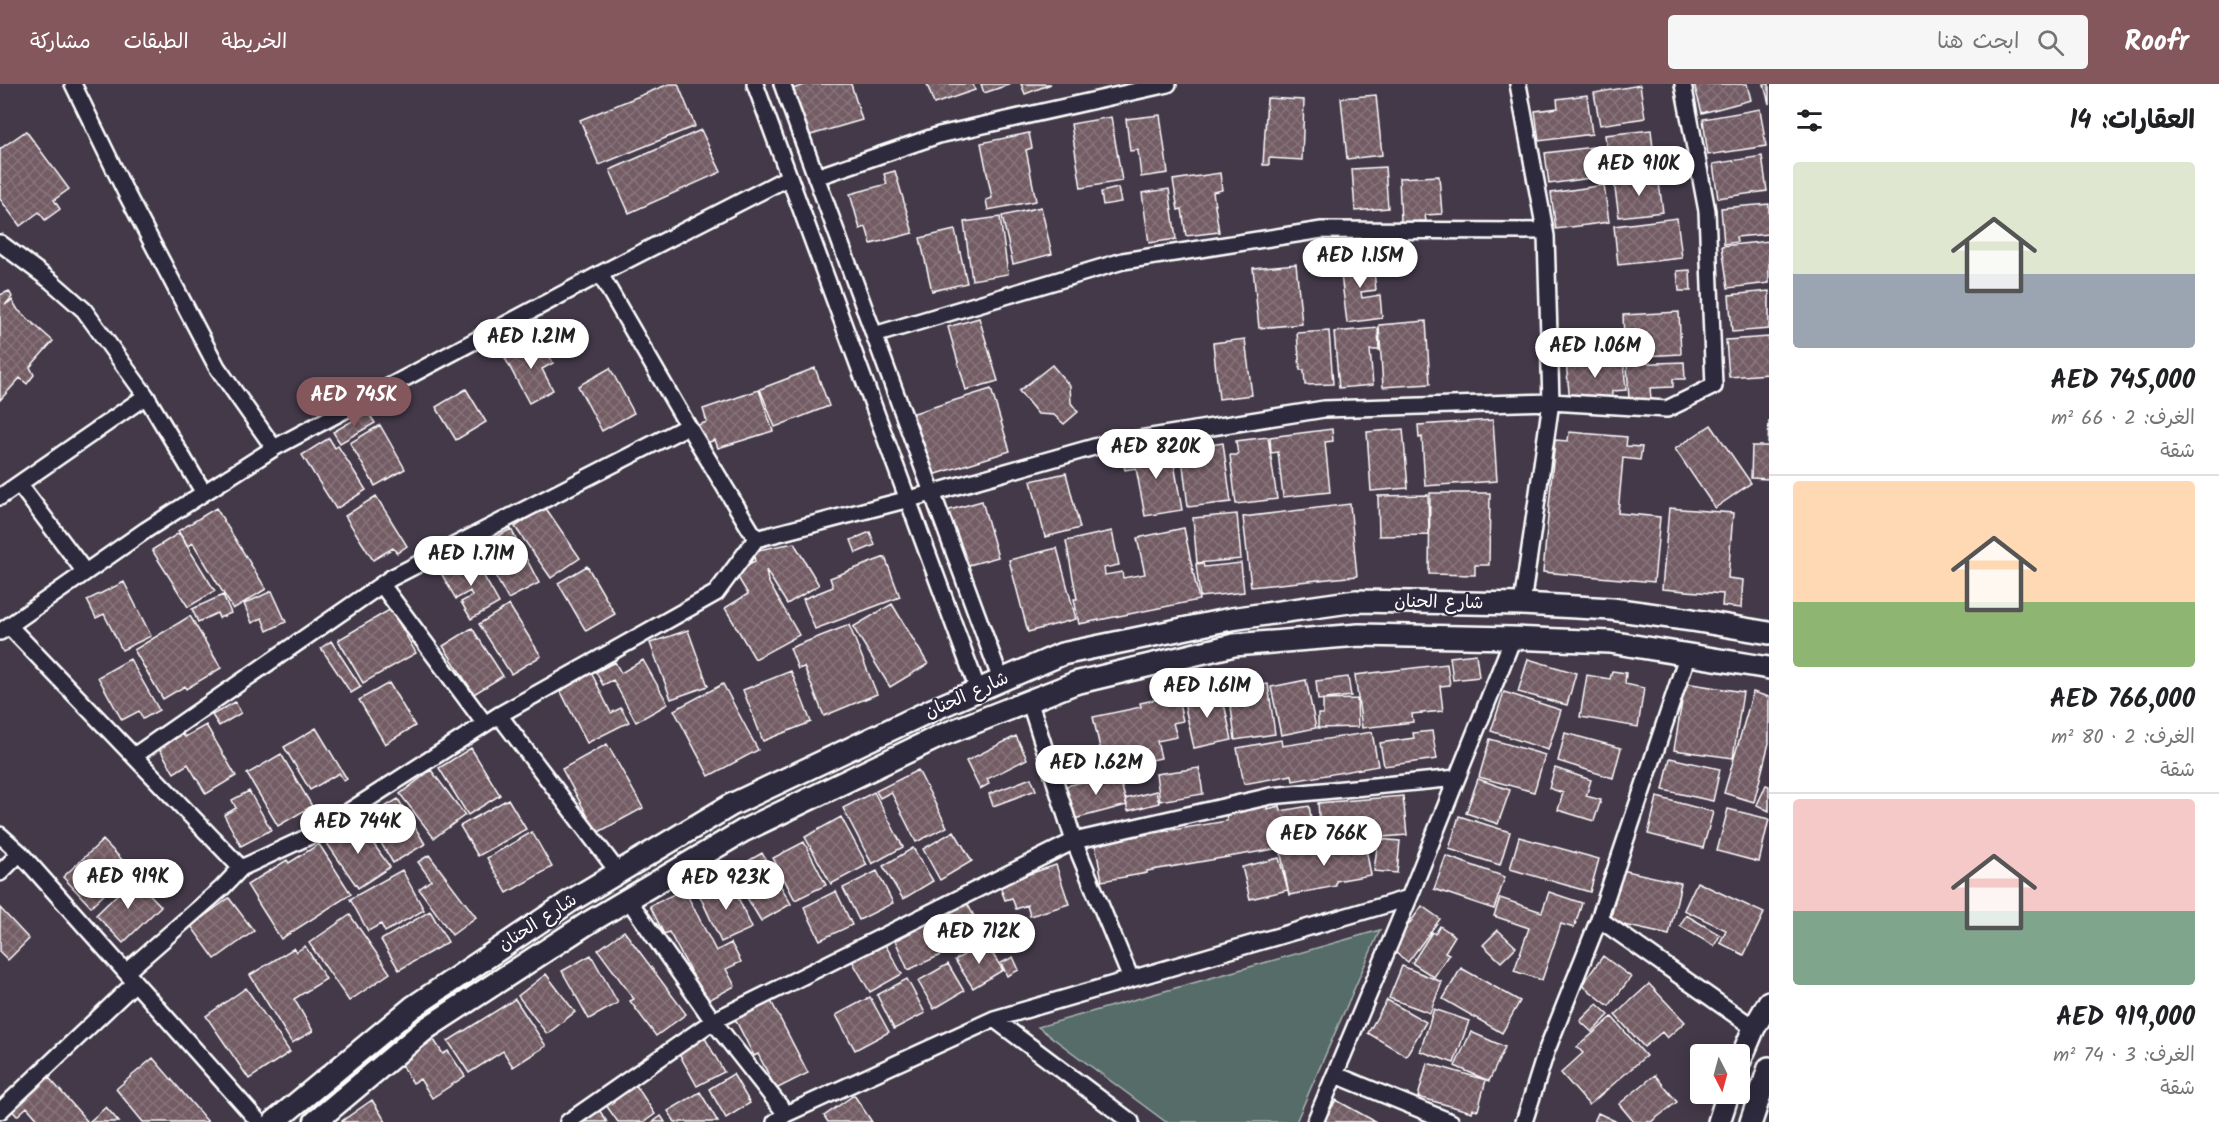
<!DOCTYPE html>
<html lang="ar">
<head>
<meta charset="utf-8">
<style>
	body { margin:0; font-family:Kalam,"Playpen Sans Arabic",sans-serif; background:#f6f6f6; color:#202124; direction:rtl; height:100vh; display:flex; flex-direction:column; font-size:22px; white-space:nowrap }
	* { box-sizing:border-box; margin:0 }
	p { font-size:20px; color:#757577 }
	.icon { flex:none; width:33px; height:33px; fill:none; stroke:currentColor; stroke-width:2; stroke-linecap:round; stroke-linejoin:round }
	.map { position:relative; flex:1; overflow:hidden; direction:ltr }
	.panel { display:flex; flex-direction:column; background:#fff; width:450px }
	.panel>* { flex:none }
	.needle { width:39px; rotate:174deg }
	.tools { position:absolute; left:1690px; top:960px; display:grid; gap:12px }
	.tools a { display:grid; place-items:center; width:60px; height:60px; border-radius:6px; background:#fff; box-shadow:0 3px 15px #0003; font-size:30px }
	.price { position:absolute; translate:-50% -51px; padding:0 14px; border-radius:21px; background:#fff; color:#222; font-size:20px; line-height:39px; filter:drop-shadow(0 2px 3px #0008) }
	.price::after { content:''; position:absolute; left:50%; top:36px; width:18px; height:14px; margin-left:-9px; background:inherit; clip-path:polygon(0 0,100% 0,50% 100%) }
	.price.active { background:#84575d; color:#fff }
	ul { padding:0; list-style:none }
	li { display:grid; align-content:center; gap:12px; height:318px; padding:0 24px }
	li+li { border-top:2px solid #e0e0e0 }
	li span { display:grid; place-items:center; height:186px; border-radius:6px; color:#555 }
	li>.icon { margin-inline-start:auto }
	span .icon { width:108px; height:108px; fill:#fffc; stroke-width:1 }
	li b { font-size:26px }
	h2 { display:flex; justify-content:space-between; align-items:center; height:72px; padding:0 24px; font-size:26px }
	header { display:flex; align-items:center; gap:36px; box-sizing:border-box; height:84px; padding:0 30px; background:#84575d; color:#fff }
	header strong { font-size:28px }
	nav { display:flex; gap:33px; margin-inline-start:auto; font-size:21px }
	.search { width:420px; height:54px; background:#f6f6f6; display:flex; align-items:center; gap:15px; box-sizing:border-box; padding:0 21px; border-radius:6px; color:#757577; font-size:22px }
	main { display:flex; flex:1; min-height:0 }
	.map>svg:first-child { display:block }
	.green { fill:#566c67; stroke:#aab6b3; stroke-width:1.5 }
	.building { fill:url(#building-cross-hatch); stroke:#fff; stroke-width:1.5 }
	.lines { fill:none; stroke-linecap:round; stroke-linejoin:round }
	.street-casing { stroke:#fff; stroke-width:20 }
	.secondary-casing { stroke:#fff; stroke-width:26 }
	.street { stroke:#2f2a3d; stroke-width:15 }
	.secondary { stroke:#2f2a3d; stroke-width:21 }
	.labels { text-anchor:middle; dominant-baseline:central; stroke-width:4.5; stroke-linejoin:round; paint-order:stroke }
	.street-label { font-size:18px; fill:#fff; stroke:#2f2a3d }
</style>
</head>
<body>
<header>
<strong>Roofr</strong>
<div class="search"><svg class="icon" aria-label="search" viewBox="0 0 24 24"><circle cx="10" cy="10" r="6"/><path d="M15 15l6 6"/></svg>ابحث هنا</div>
<nav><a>الخريطة</a><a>الطبقات</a><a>مشاركة</a></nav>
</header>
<main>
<section class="panel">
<h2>العقارات: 14<svg class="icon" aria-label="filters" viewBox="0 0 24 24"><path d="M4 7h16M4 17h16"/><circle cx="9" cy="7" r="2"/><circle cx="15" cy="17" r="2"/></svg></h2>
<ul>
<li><span style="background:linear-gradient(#dfe7d0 60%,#9aa5b1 0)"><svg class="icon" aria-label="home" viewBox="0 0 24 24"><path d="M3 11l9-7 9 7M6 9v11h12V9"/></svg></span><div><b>AED 745,000</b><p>الغرف: 2 · 66 m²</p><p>شقة</p></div></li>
<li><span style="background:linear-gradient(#ffd9b3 65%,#8fb573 0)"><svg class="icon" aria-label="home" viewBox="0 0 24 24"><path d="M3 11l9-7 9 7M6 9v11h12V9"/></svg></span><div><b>AED 766,000</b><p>الغرف: 2 · 80 m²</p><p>شقة</p></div></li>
<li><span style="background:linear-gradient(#f6c9c9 60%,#7fa58c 0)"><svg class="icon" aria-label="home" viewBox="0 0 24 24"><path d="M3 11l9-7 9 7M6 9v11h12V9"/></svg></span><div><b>AED 919,000</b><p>الغرف: 3 · 74 m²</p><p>شقة</p></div></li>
</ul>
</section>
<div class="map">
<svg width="1769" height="1038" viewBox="0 0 1769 1038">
	<defs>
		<pattern id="building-cross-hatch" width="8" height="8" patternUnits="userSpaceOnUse" patternTransform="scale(1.5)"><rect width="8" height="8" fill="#735b64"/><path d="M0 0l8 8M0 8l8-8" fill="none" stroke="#88747b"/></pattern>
	</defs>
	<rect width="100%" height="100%" fill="#433949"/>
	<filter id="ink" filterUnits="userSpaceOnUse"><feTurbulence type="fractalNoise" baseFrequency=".0167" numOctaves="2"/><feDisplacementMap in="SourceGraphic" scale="12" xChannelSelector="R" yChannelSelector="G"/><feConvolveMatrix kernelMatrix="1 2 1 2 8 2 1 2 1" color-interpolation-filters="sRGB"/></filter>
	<g filter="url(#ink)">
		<path class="green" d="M1380,846l-84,192h-130l-128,-95z"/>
		<path class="building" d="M669,0h9l17,42 -96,39 -19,-45z
			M808,0h43l11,36 -55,16 -15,-47z
			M927,0h46l2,6 -41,14z
			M981,0h30l-27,9z
			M1021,0h30l-26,10z
			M1694,0h53l4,16 -49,13z
			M1764,0h5v20z
			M1640,1l5,33 -45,7 -6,-32z
			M1376,11l6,60 -35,4 -6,-61z
			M1587,11l5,39 -53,7 -4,-30 23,-3 -1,-9z
			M1267,14l37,2 -2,60 -33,-2v7h-6z
			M1760,25l6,37 -58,9 -5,-36z
			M1160,31l8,58 -27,4 -3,-27 -8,1 -4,-32z
			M1111,33l11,64 -41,7 -10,-64z
			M701,46l20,42 -92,41 -19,-43z
			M1651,46l4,37 -46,5 -4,-37z
			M26,47l43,58 -15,11 6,9 -15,11 -6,-8 -19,14 -20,-27v-50z
			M1029,49l3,15 -6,2 10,51 -48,9 -2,-10 6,-2 -11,-55z
			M1593,63l4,30 -48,7 -4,-31z
			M1762,72l5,35 -49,7 -5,-34z
			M1385,83l3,41 -33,3 -3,-42z
			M895,87l18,62 -42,11 -5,-17 -6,2 -10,-35 37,-10 -3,-10z
			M1220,89l2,17 -9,2 6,40 -33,4 -4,-27 -4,1 -5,-30z
			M1439,92l3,38 -17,1 1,6 -25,1 -2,-44z
			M1658,92l5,36 -44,5 -5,-35z
			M1604,101l5,37 -53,7 -5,-36z
			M1118,104l3,14 -18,3 -2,-13z
			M1169,105l7,50 -27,4 -7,-50z
			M1769,120v30l-33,3 1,5 -13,2 -3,-36z
			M1041,123l11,47 -39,10 -11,-48z
			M1000,133l8,57 -36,6 -8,-58z
			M1677,134l5,40 -64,7 -4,-39z
			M955,146l12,53 -35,8 -12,-53z
			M1769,157v42l-41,5 -6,-42z
			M1372,170l4,36 -15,2 1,6 18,-3 2,23 -35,5 -8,-65z
			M1296,180l6,60 -43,4 -6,-60z
			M1690,186l1,21h-12l-2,-20z
			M9,207l3,6 -7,8 7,-5 6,10 35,31 -23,26 4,8 -7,9 -7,-6 -20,22v-105z
			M1769,207v38l-37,3 -3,-37z
			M1679,228l2,42 -56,3 -2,-42z
			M979,234l19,63 -32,9 -18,-63z
			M1426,237l4,63 -47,3 -4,-62z
			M1378,244l1,22h-9l3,35 -34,3 -5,-56z
			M1329,247l4,53 -28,1 -1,-15h-4l-3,-37z
			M1769,253v37l-40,3 -3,-37z
			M540,255l13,24 -11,6 11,21 -24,13 -24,-45z
			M1245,255l7,56 -33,4 -6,-56z
			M1623,274l3,32 -14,1v6l-42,4 -4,-38z
			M1684,278l1,17h-12v8l-23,1 1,11 -22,1 -2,-36z
			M1052,281l18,21 1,17 7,9 -14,12 -10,-9 -16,-1 -19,-23z
			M610,284l24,45 -32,18 -24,-45z
			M815,284l14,38 -54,21 -15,-38z
			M466,305l20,33 -30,18 -20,-33z
			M991,305l19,62 -80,25 -19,-62z
			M759,306l14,41 -55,17 -3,-8 -11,4 -6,-19 9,-3 -4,-13z
			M368,328l7,11 -35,20 -7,-11z
			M1493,336l4,61 -72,5 -3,-49 -3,1 -1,-13z
			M1769,337v58l-18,-1 1,-32h16z
			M380,341l25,44 -30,17 -25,-43z
			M1711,341l40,58 -36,25 -40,-59z
			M1332,345l1,12 -8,1 5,50 -47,5 -5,-45 -7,1 -1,-16z
			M1403,345l5,59 -37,3 -4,-59z
			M1569,348l58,5 -1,9 16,1 -2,13 -17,-2 -5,55 42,4 -6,65 -111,-10 12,-132 13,1z
			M1268,353l9,62 -41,5 -6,-49h8l-2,-14z
			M329,354l6,10 3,-2 28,44 -30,19 -34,-54z
			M1223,359l8,59 -43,5 -7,-58z
			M1171,362l11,64 -37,6 -9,-48 -11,2 -3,-15z
			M1066,389l14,55 -35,9 -14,-56z
			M1430,409h60l-1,72h-14v10l-46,-1z
			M1428,411l1,40 -50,1 -1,-40z
			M376,412l31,50 -10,7 -4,-5 -20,12 -28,-44z
			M982,417l16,56 -36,10 -16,-56z
			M1350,420l7,72 -106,11 -8,-70z
			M545,423l35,51 -29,20 -36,-51z
			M216,424l50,81 -33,20 -40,-66 -5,3 -10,-15z
			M1669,424l64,5 -5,65 15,2 -2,28 -19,-2 1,-12 -61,-5z
			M1237,430l4,45 -44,4 -4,-45z
			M1184,444l15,72 -120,24 -5,-25h3l-11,-58 46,-10 7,34 -15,3 1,7 17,-3 1,6 22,-4 -8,-36z
			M511,445l28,54 -31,16 -29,-53z
			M870,448l5,13 -19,8 -5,-13z
			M179,449l36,58 -27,16 -36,-57z
			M794,459l25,42 -32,19 -21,-34 2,11 31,54 -44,24 -30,-51 23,-14 -14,-23 21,-10 -2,-10z
			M1057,464l19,71 -48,13 -19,-72z
			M472,471l27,48 -28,16 -10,-17 11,-6 -2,-5 -14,8 -15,-26z
			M885,473l15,40 -85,32 -12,-30 30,-12 -3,-9z
			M1203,479l1,4 37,-4 3,29 -44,5 -4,-33z
			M587,482l28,48 -29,17 -28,-48z
			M124,498l27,54 -29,14 -18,-36 -8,4 -9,-18z
			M272,507l14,31 -19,9 -5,-13 -10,5 -8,-19z
			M223,511l8,18 -12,5 -2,-5 -19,9 -6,-13z
			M892,520l36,60 -38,23 -37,-60z
			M509,521l32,51 -30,18 -32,-50z
			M391,525l25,44 -53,30 -25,-43z
			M190,532l31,52 -35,21 -1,-3 -22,13 -29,-49z
			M849,541l28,69 -53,22 -20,-49 -6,2 -8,-21z
			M472,544l31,48 -29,18 -31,-48z
			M688,546l20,56 -37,13 -21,-56z
			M331,557l30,46 -10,6 -30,-45z
			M1476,570l3,23 -26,3 -3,-23z
			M130,575l29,51 -16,9 -4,-8 -17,9 -24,-43z
			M1528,575l48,14 -9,32 -49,-13z
			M643,576l25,44 -32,18 -23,-42 -10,5 -7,-13 19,-10 6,11z
			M1447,580l3,21 -10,1 3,25 -31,3 1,8 -51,6 -7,-53z
			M791,587l20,51 -48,19 -20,-51z
			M1612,587l14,2 -1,11 19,4 -6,39 -58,-10 7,-42 23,4z
			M591,588l20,41 10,-5 8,14 -42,21 -28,-55z
			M1348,593l3,19 -33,4 -2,-19z
			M1306,596l10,48 -35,7 -10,-48z
			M389,599l26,43 -30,18 -26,-44z
			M1685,599l58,9 -10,66 -59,-8z
			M723,600l35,66 -49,26 -35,-66z
			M1268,600l7,50 -40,6 -6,-50z
			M1221,606l11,50 -38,8 -11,-50z
			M1504,608l57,18 -13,40 -57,-19z
			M1753,608l16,5v46l-15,59 -30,-9z
			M1177,611l6,26 -10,2 4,14 -20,4 4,17 -56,12 -12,-53 48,-10 -1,-4z
			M1357,615l1,28 -40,1v-14h5v-14z
			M235,618l6,11 -22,13 -7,-11z
			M206,641l30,51 -30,18 -18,-30 -14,9 -15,-25 24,-14 2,3z
			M316,644l31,51 -3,2 -5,-8 -29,17 -26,-43z
			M1432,647l5,28 -53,7 -4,-23 34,-5 -1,-5z
			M1372,648l6,34 -85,15 -1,-6 -48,9 -7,-36 44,-8 1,6z
			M1565,649l56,15 -8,30 -55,-17z
			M1016,652l11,23 -40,20 2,5 -9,5 -14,-28z
			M1490,655l55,16 -11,37 -55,-15z
			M607,660l36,64 -46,25 -35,-64z
			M471,664l29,47 -32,20 -29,-47z
			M281,670l31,52 -34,20 -31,-52z
			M1670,674l50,11 -7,32 -50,-11z
			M1199,684l4,26 -43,7 -4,-27z
			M1555,684l36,12 -5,16 15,4 -7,21 -36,-11 5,-17 -14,-5z
			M431,686l34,45 -31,23 -34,-44z
			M918,686l29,57 -31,15 -25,-50 -11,6 -4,-7z
			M1114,690l2,11 5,-1 6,21 -53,14 -8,-33z
			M1031,694l5,12 -43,16 -4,-12z
			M1478,695l32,11 -12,34 -32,-11z
			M1766,701l3,1v25l-12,-6z
			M249,707l22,39 -30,16 -17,-31 12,-7 -4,-8z
			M1156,707l3,12 -31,8 -3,-12z
			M874,708l29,55 -31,17 -29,-56z
			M1403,712l4,39 -86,7 -3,-39z
			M1657,713l56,15 -10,36 -55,-14z
			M398,715l27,45 -32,19 -27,-45z
			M508,715l18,30 -48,27 -18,-30z
			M1267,722v3l13,-3 1,5 28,-5 6,36 -168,29v2l-45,8 -7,-38 132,-22 -1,-8z
			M1728,725l41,10 -10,43 -42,-11z
			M1459,732l51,16 -10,33 -51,-16z
			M841,733l26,48 -36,19 -26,-47z
			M357,737l33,46 -32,21 -32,-46z
			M954,747l18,30 -32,19 -17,-31z
			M532,748l20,35 -45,26 -20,-35z
			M1519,753l80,22 -9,33 -80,-23z
			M1378,755l22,2 -3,32 -23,-2z
			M103,756l28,29 -40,38 -28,-30z
			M804,758l22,43 -31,15 -22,-42z
			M1365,759l6,32 -35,6v5l-47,9 -8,-41 46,-8 1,4z
			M319,760l32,50 -70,45 -34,-54 40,-25 2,3z
			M913,764l20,33 -30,18 -20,-33z
			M762,769l29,51 -30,17 -30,-50z
			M429,771l47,62 -24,18 -33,-46 12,-9 -13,-18z
			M1446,772l59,21 -11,32 -60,-20z
			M1279,774l9,32 -38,9 -8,-32z
			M1056,781l13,39 -39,12 -3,-11 -11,4 -4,-11 -7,2 -6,-16z
			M402,786l22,40 -39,22 -4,-8 -13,7 -18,-32z
			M1622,786l59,13 -12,52 -59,-13z
			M877,787l16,32 -34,17 -16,-32z
			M134,794l27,28 -38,37 -27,-28z
			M730,796l22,48 -31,14 -22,-48z
			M1697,798l67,31 -20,42 -24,-12 6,-13 -42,-20z
			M684,805l32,62 15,-8 10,19 -15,7 9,17 -28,15 -38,-69 -5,2 -14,-28z
			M836,807l16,34 -32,15 -16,-33z
			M1549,808l33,11 -8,25 -13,-4 -19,56 -28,-9 15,-43 -35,-12 6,-18 42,14z
			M229,814l25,33 -39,28 -24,-33z
			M967,819l17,32 -35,19 -18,-31z
			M1422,822l18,13 -32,43 -17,-13z
			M0,824l29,31 -21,21 -8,-8z
			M430,827l18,31 -49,28 -18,-30z
			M350,831l40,58 -41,28 -40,-58z
			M1686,831l34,20 -6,11 -34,-20z
			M927,840l14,31 -33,15 -14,-32z
			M1440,842l15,10 -10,16 4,2 -15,23 -22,-14 20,-31 3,2z
			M1498,846l18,17 -15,15 -18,-17z
			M624,847l62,83 -30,22 -26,-35 4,-2 -36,-49z
			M883,857l19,33 -32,18 -19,-33z
			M985,858l18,28 -30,18 -18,-28z
			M305,862l21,33 -32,20 19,32 -21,12 -42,-68 44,-27 2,4z
			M591,871l27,48 -29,16 -27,-48z
			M1603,872l28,21 -22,29 -27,-21z
			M1013,873l6,13 -12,6 -6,-13z
			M948,880l16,27 -30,18 -16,-28z
			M1402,882l40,16 -12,31 -41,-15z
			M1461,884l59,33 -18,32 -59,-34z
			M546,890l29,38 -28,22 -29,-38z
			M907,895l18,34 -31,16 -17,-34z
			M1649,900l36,38 -18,16 -5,-6 -18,15 -29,-32z
			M246,904l44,64 -41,27 -43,-63z
			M870,913l19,35 -34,18 -19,-35z
			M515,915l31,47 -33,21 -10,-16 -34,22 -21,-32z
			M770,915l38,74 -32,16 -18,-35 -4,2 -20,-39z
			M1387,916l39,22 -20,34 -38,-23z
			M1597,920l12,11 -17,17 -12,-11z
			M1434,925l35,12 -15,42 -34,-12z
			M1612,933l34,39 -57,49 -28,-32 22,-20 -6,-6z
			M1471,948l34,15 -16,34 -34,-15z
			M705,954l19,34 -27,14 -19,-34z
			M434,956l9,14 5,-3 17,25 -33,22 -12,-19 -7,4 -14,-21z
			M153,974l55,64h-65l-27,-33z
			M1427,979l59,17 -8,30 -5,-1 -1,3 -54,-15z
			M44,988l43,49 -1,1h-46l-13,-15 -10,9 -10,-11z
			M733,990l17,29 -24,15 -17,-29z
			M1655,991l22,27 -26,20h-17l-15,-18z
			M633,997l22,33 -11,8h-26l-15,-21z
			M700,1008l18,30h-43l-7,-11z
			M854,1011l18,27h-44l-4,-6z
			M372,1016l14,22h-44v-1z
			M1336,1016l40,22h-52z
			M596,1021l11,17h-38z
			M106,1023l13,15h-30z
			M1598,1029l19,9h-23z
			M661,1032l4,6h-12z"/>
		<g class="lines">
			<g class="street-casing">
				<path id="street" d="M73,0l52,107 92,176 57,81
					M755,0l223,606
					M782,0l219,596
					M1518,0l28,152 5,166 -29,202
					M816,93l123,-42 229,-51
					M0,159l51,38 33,29 62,86 58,97
					M600,190l88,152 68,113
					M874,251l249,-74 199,-31 223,1
					M19,400l66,88
					M0,413l146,-101
					M382,501l103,139
					M9,542l232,242
					M0,548l146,-102 128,-82 326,-174 189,-97
					M1029,616l45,141 57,138
					M499,631l119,157
					M134,672l257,-178 297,-152
					M0,751l20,18 239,269
					M0,789l20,-20
					M628,815l85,122 73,93
					M1599,835l155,109
					M126,888l96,-84 19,-20 71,-33 187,-120 217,-122 40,-54 176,-46 169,-48 223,-36 227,-7 116,7 47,-23 -7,-175 -24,-127
					M994,935l137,103
					M1336,991l115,47
					M0,1027l135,-128
					M568,1038l145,-101 361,-180 197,-45 186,-18
					M775,1038l11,-8 208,-95 415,-121
					M1315,1038l94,-224 104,-260
					M1524,1038l22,-70 53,-133 89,-265"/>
			</g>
			<g class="secondary-casing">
				<path id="secondary" d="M1740,977l14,-33 15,-26
					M274,1038l139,-115 159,-107 159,-95 201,-95 130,-56 169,-35 125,-18 166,3 90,5 80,11 77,13
					M315,1038l112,-94 161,-105 155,-92 197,-95 135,-53 159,-38 125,-10 154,3 97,4 159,26
					M1719,1038l9,-28
					M1751,1038l18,-54"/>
			</g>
			<use href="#street" class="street"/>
			<use href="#secondary" class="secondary"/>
		</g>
	</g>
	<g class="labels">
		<g class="street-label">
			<text transform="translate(1439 519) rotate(1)">شارع الحنان</text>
			<text transform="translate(967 612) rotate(-24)">شارع الحنان</text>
			<text transform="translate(538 839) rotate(-33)">شارع الحنان</text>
		</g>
	</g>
</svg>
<div class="tools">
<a><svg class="needle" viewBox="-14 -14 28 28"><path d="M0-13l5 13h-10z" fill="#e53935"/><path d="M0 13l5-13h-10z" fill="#757577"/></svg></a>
</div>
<b class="price" style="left:1639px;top:113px">AED 910K</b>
<b class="price" style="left:1360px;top:205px">AED 1.15M</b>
<b class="price" style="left:531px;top:286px">AED 1.21M</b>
<b class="price" style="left:1595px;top:295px">AED 1.06M</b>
<b class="price active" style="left:354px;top:344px">AED 745K</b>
<b class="price" style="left:1156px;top:396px">AED 820K</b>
<b class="price" style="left:471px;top:503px">AED 1.71M</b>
<b class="price" style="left:1207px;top:635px">AED 1.61M</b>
<b class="price" style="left:1096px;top:712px">AED 1.62M</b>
<b class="price" style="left:358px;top:771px">AED 744K</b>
<b class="price" style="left:1324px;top:783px">AED 766K</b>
<b class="price" style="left:128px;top:826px">AED 919K</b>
<b class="price" style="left:726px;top:827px">AED 923K</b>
<b class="price" style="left:979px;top:881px">AED 712K</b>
</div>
</main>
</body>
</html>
